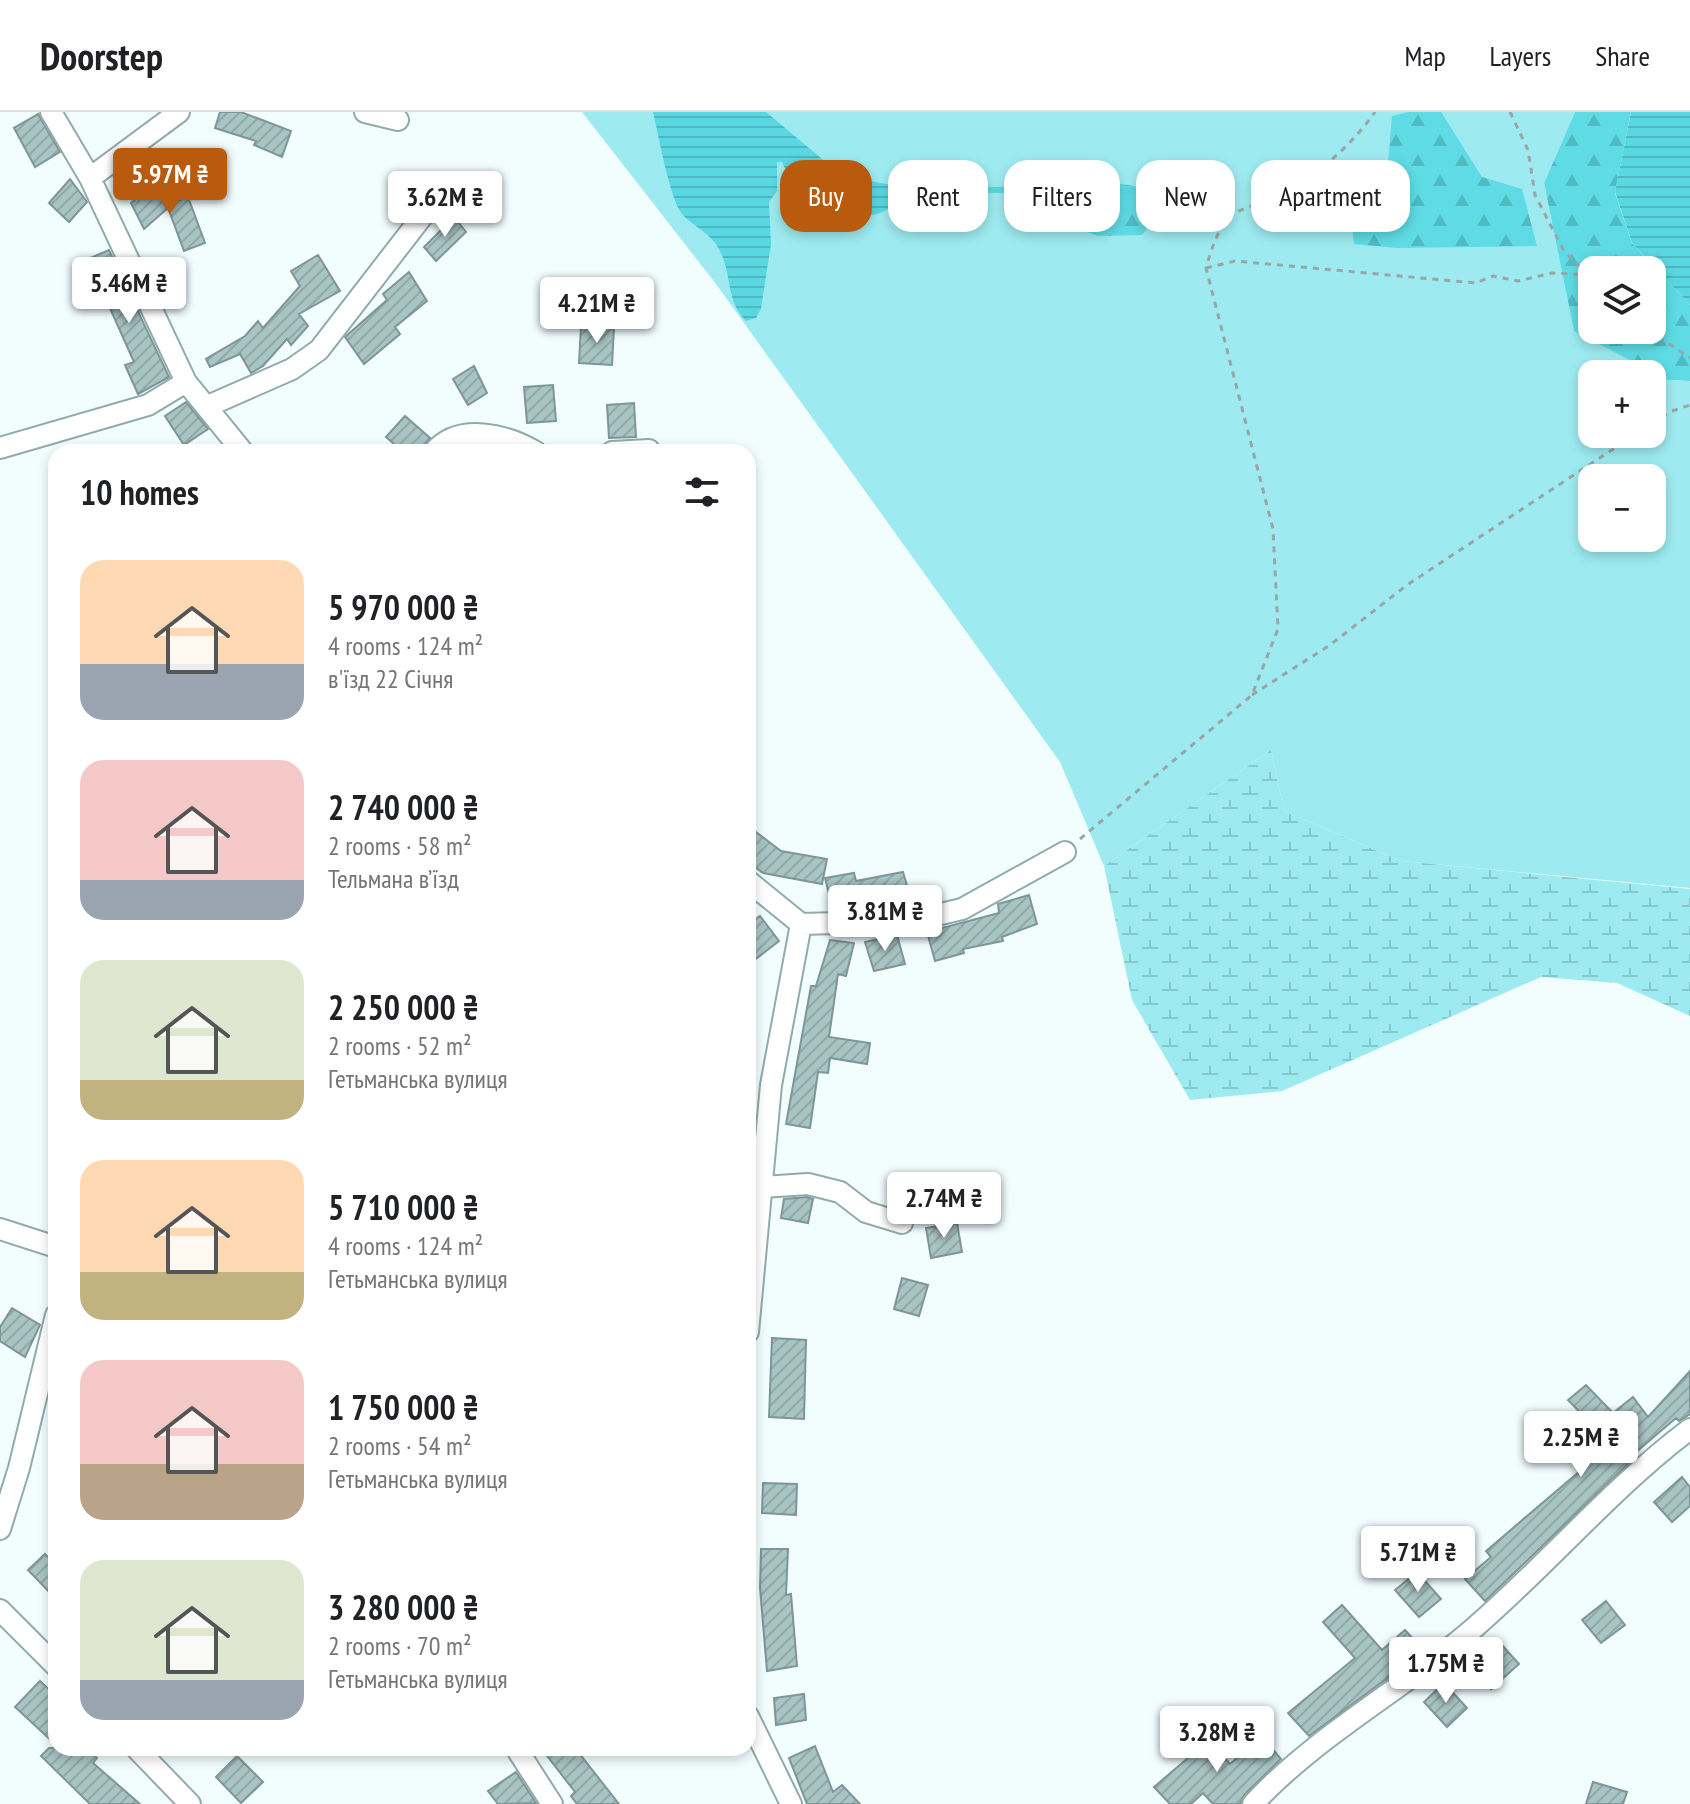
<!DOCTYPE html>
<html lang="en">
<head>
<meta charset="utf-8">
<style>
	body { margin:0; font-family:"PT Sans Narrow",sans-serif; background:#f2f2f2; color:#202124; height:100vh; display:flex; flex-direction:column; font-size:30px; white-space:nowrap }
	* { box-sizing:border-box; margin:0 }
	p { font-size:26px; color:#757577 }
	.icon { flex:none; width:44px; height:44px; fill:none; stroke:currentColor; stroke-width:2; stroke-linecap:round; stroke-linejoin:round }
	.map { position:relative; flex:1; overflow:hidden }
	.details { position:absolute; left:48px; top:332px; width:708px; height:1312px; display:flex; flex-direction:column; background:#fff; border-radius:24px; box-shadow:0 4px 12px #0003 }
	.details>* { flex:none }
	.hud { position:absolute; left:780px; top:48px; width:760px; height:72px; display:flex; gap:16px }
	.buttons { position:absolute; left:1578px; top:144px; display:grid; gap:16px }
	.buttons a { display:grid; place-items:center; width:88px; height:88px; border-radius:16px; background:#fff; box-shadow:0 4px 12px #0003; font-size:40px }
	.price { position:absolute; translate:-50% -68px; padding:0 18px; border-radius:8px; background:#fff; color:#222; font-size:26px; line-height:52px; filter:drop-shadow(0 2px 4px #0008) }
	.price::after { content:''; position:absolute; left:50%; top:48px; width:24px; height:18px; margin-left:-12px; background:inherit; clip-path:polygon(0 0,100% 0,50% 100%) }
	.price.active { background:#b95b0e; color:#fff }
	ul { padding:0; list-style:none }
	li { display:flex; align-items:center; gap:24px; height:200px; padding:0 32px }
	li span { display:grid; place-items:center; flex:none; width:224px; height:160px; border-radius:24px; color:#555 }
	li>.icon { margin-inline-start:auto }
	span .icon { width:96px; height:96px; fill:#fffc; stroke-width:1 }
	li b { font-size:34px }
	h2 { display:flex; justify-content:space-between; align-items:center; height:96px; padding:0 32px; font-size:34px }
	.chip { padding:0 28px; border-radius:24px; background:#fff; box-shadow:0 4px 12px #0003; font-size:28px; line-height:72px }
	.chip.active { background:#b95b0e; color:#fff }
	header { display:flex; align-items:center; gap:48px; box-sizing:border-box; height:112px; padding:0 40px; background:#fff; border-bottom:2px solid #e0e0e0 }
	header strong { font-size:38px }
	nav { display:flex; gap:44px; margin-inline-start:auto; font-size:28px }
	.map>svg:first-child { display:block }
	.grass { fill:#9debf0; fill-rule:evenodd }
	.forest { fill:url(#forest-firs); fill-rule:evenodd }
	.wetland { fill:url(#wetland-marsh) }
	.water { fill:url(#water-rules) }
	.lines { fill:none; stroke-linecap:round; stroke-linejoin:round }
	.stream { stroke:#5ad8e1; stroke-width:6 }
	.building { fill:url(#building-hatch); stroke:#7d9698; stroke-width:2 }
	.minor-casing { stroke:#91abac; stroke-width:24 }
	.path { stroke:#9aa5a5; stroke-width:3; stroke-dasharray:6 6; stroke-linecap:butt }
	.minor { stroke:#fff; stroke-width:20 }
</style>
</head>
<body>
<header>
<strong>Doorstep</strong>
<nav><a>Map</a><a>Layers</a><a>Share</a></nav>
</header>
<div class="map">
<svg width="1690" height="1692" viewBox="0 0 1690 1692">
	<defs>
		<pattern id="forest-firs" width="22" height="20" patternUnits="userSpaceOnUse" patternTransform="scale(2)"><rect width="22" height="20" fill="#5edbe4"/><path d="M5 1l3.5 6h-7zM16 11l3.5 6h-7z" fill="#50bbc3"/></pattern>
		<pattern id="wetland-marsh" width="20" height="14" patternUnits="userSpaceOnUse" patternTransform="scale(2)"><rect width="20" height="14" fill="#9debf0"/><path d="M1 5h8M5 5V1M11 12h8M15 12V8" fill="none" stroke="#86c9cd"/></pattern>
		<pattern id="water-rules" width="6" height="5" patternUnits="userSpaceOnUse" patternTransform="scale(2)"><rect width="6" height="5" fill="#5ad8e1"/><path d="M0 2.5h6" fill="none" stroke="#4db8c0"/></pattern>
		<pattern id="building-hatch" width="6" height="6" patternUnits="userSpaceOnUse" patternTransform="scale(2)"><rect width="6" height="6" fill="#a9c4c5"/><path d="M-1 1l2-2M0 6l6-6M5 7l2-2" fill="none" stroke="#90a8a8"/></pattern>
	</defs>
	<rect width="100%" height="100%" fill="#f2fdfe"/>
	<path class="grass" d="M582,0h993l-31,71 30,147 94,50 22,1v507l-289,-27 -117,-50 -13,-61 -167,116 -44,-104 -344,-478zM1592,262h60v60h-60zM1592,366h60v60h-60z"/>
	<path class="forest" d="M1409,0h32l41,65 40,12 15,57 -140,2 -43,-4 -4,-36 37,-34 5,-58z
		M1575,0h56l-16,81 17,50 58,62v76l-22,-1 -94,-49 -30,-148zM1592,158h60v60h-60z
		M1067,68h33l44,8 19,21 -21,26 -44,1 -43,-16 -10,-26z"/>
	<path class="wetland" d="M1271,638l13,61 117,50 289,28v127l-73,-33 -76,-6 -259,114 -92,9 -58,-100 -28,-134z"/>
	<path class="water" d="M653,0h113l68,57 41,13 41,7c-13,10 -27,22 -43,26 -35,10 -79,-22 -91,-53h-5v29l-8,11 2,42 -10,65 -5,9 -10,3c-20,-20 -14,-44 -25,-68 -8,-19 -26,-25 -39,-39 -12,-14 -24,-81 -29,-102z
		M1631,0h59v193l-58,-62 -17,-51z"/>
	<g class="lines">
		<path class="stream" d="M916,77l232,3"/>
	</g>
	<path class="building" d="M220,0h21l50,19 -9,26 -28,-12 2,-4 -41,-13z
		M38,2l22,38 -25,15 -21,-39z
		M70,67l17,23 -18,20 -20,-19z
		M155,70l12,23 21,-8 17,46 -21,8 -16,-43 -24,21 -13,-26z
		M454,105l12,15 -30,29 -12,-14z
		M109,138l60,127 -31,17 -13,-29 9,-3 -46,-103z
		M318,143l22,36 -41,23 9,12 -17,19 -4,-6 -24,27 -12,7 -11,-19 -30,13 -4,-8 39,-23 13,-15 5,7 37,-42 -9,-15z
		M409,160l18,29 -32,26 5,7 -36,30 -19,-27 42,-37 -4,-6z
		M581,214l33,1 -2,38 -33,-2z
		M474,254l13,27 -19,12 -15,-26z
		M553,273l3,36 -29,2 -3,-36z
		M186,290l22,27 -24,16 -19,-29z
		M634,291l2,34 -27,1 -2,-33z
		M405,304l25,22 -11,14h-16l-17,-15z
		M748,714l33,25 46,8 -5,25 -59,-11 -15,-11z
		M903,760l9,30 -31,6 -3,-10 -46,8 -7,-28 29,-5 2,8z
		M1029,783l8,29 -35,13 1,4 -40,8 1,4 -29,8 -8,-29 72,-19 -1,-9z
		M760,804l19,25 -31,24v-40z
		M897,823l8,29 -31,7 -9,-29z
		M830,828l24,3 -8,33 -8,-2 -9,63 41,6 -3,21 -37,-6 -2,15 -10,-1 -8,56 -24,-4 25,-138h5z
		M807,1085l6,2 -5,24 -27,-5 3,-19z
		M957,1111l5,29 -31,6 -5,-30z
		M902,1166l26,7 -9,31 -25,-7z
		M12,1196l28,17 -15,32 -25,-16v-14z
		M772,1226l34,2 -2,79 -35,-2z
		M1690,1259v43l-11,7 -3,-3 -48,41 2,3 -145,139 -20,-22 26,-22 -5,-6 108,-92 -3,-4 17,-14 -40,-41 18,-15 27,28 20,-16 15,20z
		M1682,1365l8,10v19l-18,16 -18,-20z
		M763,1371l34,1 -1,31 -34,-2z
		M761,1437h27l-2,46 5,-1 6,72 -30,5 -7,-83z
		M45,1442l11,11v34l-28,-29z
		M1417,1460l24,27 -22,18 -24,-27z
		M1606,1489l19,24 -24,18 -19,-23z
		M1342,1493l40,45 23,-20 19,21 -115,85 -21,-23 67,-55 -32,-36z
		M1501,1532l18,20 -28,25 -17,-20z
		M40,1569l16,15v49l-41,-38z
		M1444,1571l23,25 -20,19 -23,-25z
		M804,1582l2,26 -30,5 -2,-27z
		M1203,1622l27,30 32,-27 19,22 -37,36 -4,9h-27l-10,-11 -12,11h-21l-16,-17 34,-29 -5,-6z
		M815,1634l18,46 9,-7 18,19h-53l-18,-46z
		M49,1636h37l11,10 -4,5 47,41h-50l-49,-48z
		M541,1636h34l44,56h-42l-6,-8 4,-4z
		M237,1644l26,26 -22,21 -25,-26z
		M516,1660l20,31 -38,1 -10,-13z
		M1593,1670l34,10 -4,12h-37z"/>
	<g class="lines">
		<g class="minor-casing">
			<path id="minor" d="M51,0l39,66 96,204
				M365,0l33,8
				M90,66l89,-66
				M208,294l84,-37 27,-19 109,-141
				M0,336l148,-43 38,-23 57,70
				M434,340c25,-30 73,-17 102,0
				M612,340l37,-2
				M748,769l53,43 -30,161 -23,247
				M801,812l110,-3 51,-12 103,-57
				M762,1075l46,-3 32,8 26,20 36,11
				M0,1117l56,18
				M0,1417l19,-61 37,-153
				M0,1498l56,56
				M748,1604l43,88
				M136,1636l54,56
				M516,1636l36,56
				M1253,1692c62,-67 144,-111 214,-170 77,-65 142,-144 223,-205"/>
		</g>
		<path class="path" d="M1510,0l18,38 7,45 29,56 28,28
			M1206,156l29,-7 241,22 17,-7 25,5 34,-8 36,2
			M1649,218l41,28
			M1652,312l17,-12 21,-7
			M1252,583l78,-50 77,-60 229,-151
			M1080,727l172,-144 26,-66 -5,-100 -67,-261c21,-75 36,-49 88,-81 31,-19 60,-45 81,-75"/>
		<use href="#minor" class="minor"/>
	</g>
</svg>
<div class="buttons">
<a><svg class="icon" aria-label="layers" viewBox="0 0 24 24"><path d="M12 4l9 5-9 5-9-5zM3 14l9 5 9-5"/></svg></a>
<a>+</a>
<a>−</a>
</div>
<b class="price active" style="left:170px;top:104px">5.97M ₴</b>
<b class="price" style="left:445px;top:127px">3.62M ₴</b>
<b class="price" style="left:129px;top:213px">5.46M ₴</b>
<b class="price" style="left:597px;top:233px">4.21M ₴</b>
<b class="price" style="left:885px;top:841px">3.81M ₴</b>
<b class="price" style="left:944px;top:1128px">2.74M ₴</b>
<b class="price" style="left:1581px;top:1367px">2.25M ₴</b>
<b class="price" style="left:1418px;top:1482px">5.71M ₴</b>
<b class="price" style="left:1446px;top:1593px">1.75M ₴</b>
<b class="price" style="left:1217px;top:1662px">3.28M ₴</b>
<div class="hud">
<a class="chip active">Buy</a>
<a class="chip">Rent</a>
<a class="chip">Filters</a>
<a class="chip">New</a>
<a class="chip">Apartment</a>
</div>
<section class="details">
<h2>10 homes<svg class="icon" aria-label="filters" viewBox="0 0 24 24"><path d="M4 7h16M4 17h16"/><circle cx="9" cy="7" r="2"/><circle cx="15" cy="17" r="2"/></svg></h2>
<ul>
<li><span style="background:linear-gradient(#ffd9b3 65%,#9aa5b1 0)"><svg class="icon" aria-label="home" viewBox="0 0 24 24"><path d="M3 11l9-7 9 7M6 9v11h12V9"/></svg></span><div><b>5 970 000 ₴</b><p>4 rooms · 124 m²</p><p>в'їзд 22 Січня</p></div></li>
<li><span style="background:linear-gradient(#f6c9c9 75%,#9aa5b1 0)"><svg class="icon" aria-label="home" viewBox="0 0 24 24"><path d="M3 11l9-7 9 7M6 9v11h12V9"/></svg></span><div><b>2 740 000 ₴</b><p>2 rooms · 58 m²</p><p>Тельмана в’їзд</p></div></li>
<li><span style="background:linear-gradient(#dfe7d0 75%,#c2b280 0)"><svg class="icon" aria-label="home" viewBox="0 0 24 24"><path d="M3 11l9-7 9 7M6 9v11h12V9"/></svg></span><div><b>2 250 000 ₴</b><p>2 rooms · 52 m²</p><p>Гетьманська вулиця</p></div></li>
<li><span style="background:linear-gradient(#ffd9b3 70%,#c2b280 0)"><svg class="icon" aria-label="home" viewBox="0 0 24 24"><path d="M3 11l9-7 9 7M6 9v11h12V9"/></svg></span><div><b>5 710 000 ₴</b><p>4 rooms · 124 m²</p><p>Гетьманська вулиця</p></div></li>
<li><span style="background:linear-gradient(#f6c9c9 65%,#b9a48a 0)"><svg class="icon" aria-label="home" viewBox="0 0 24 24"><path d="M3 11l9-7 9 7M6 9v11h12V9"/></svg></span><div><b>1 750 000 ₴</b><p>2 rooms · 54 m²</p><p>Гетьманська вулиця</p></div></li>
<li><span style="background:linear-gradient(#dfe7d0 75%,#9aa5b1 0)"><svg class="icon" aria-label="home" viewBox="0 0 24 24"><path d="M3 11l9-7 9 7M6 9v11h12V9"/></svg></span><div><b>3 280 000 ₴</b><p>2 rooms · 70 m²</p><p>Гетьманська вулиця</p></div></li>
</ul>
</section>
</div>
</body>
</html>
